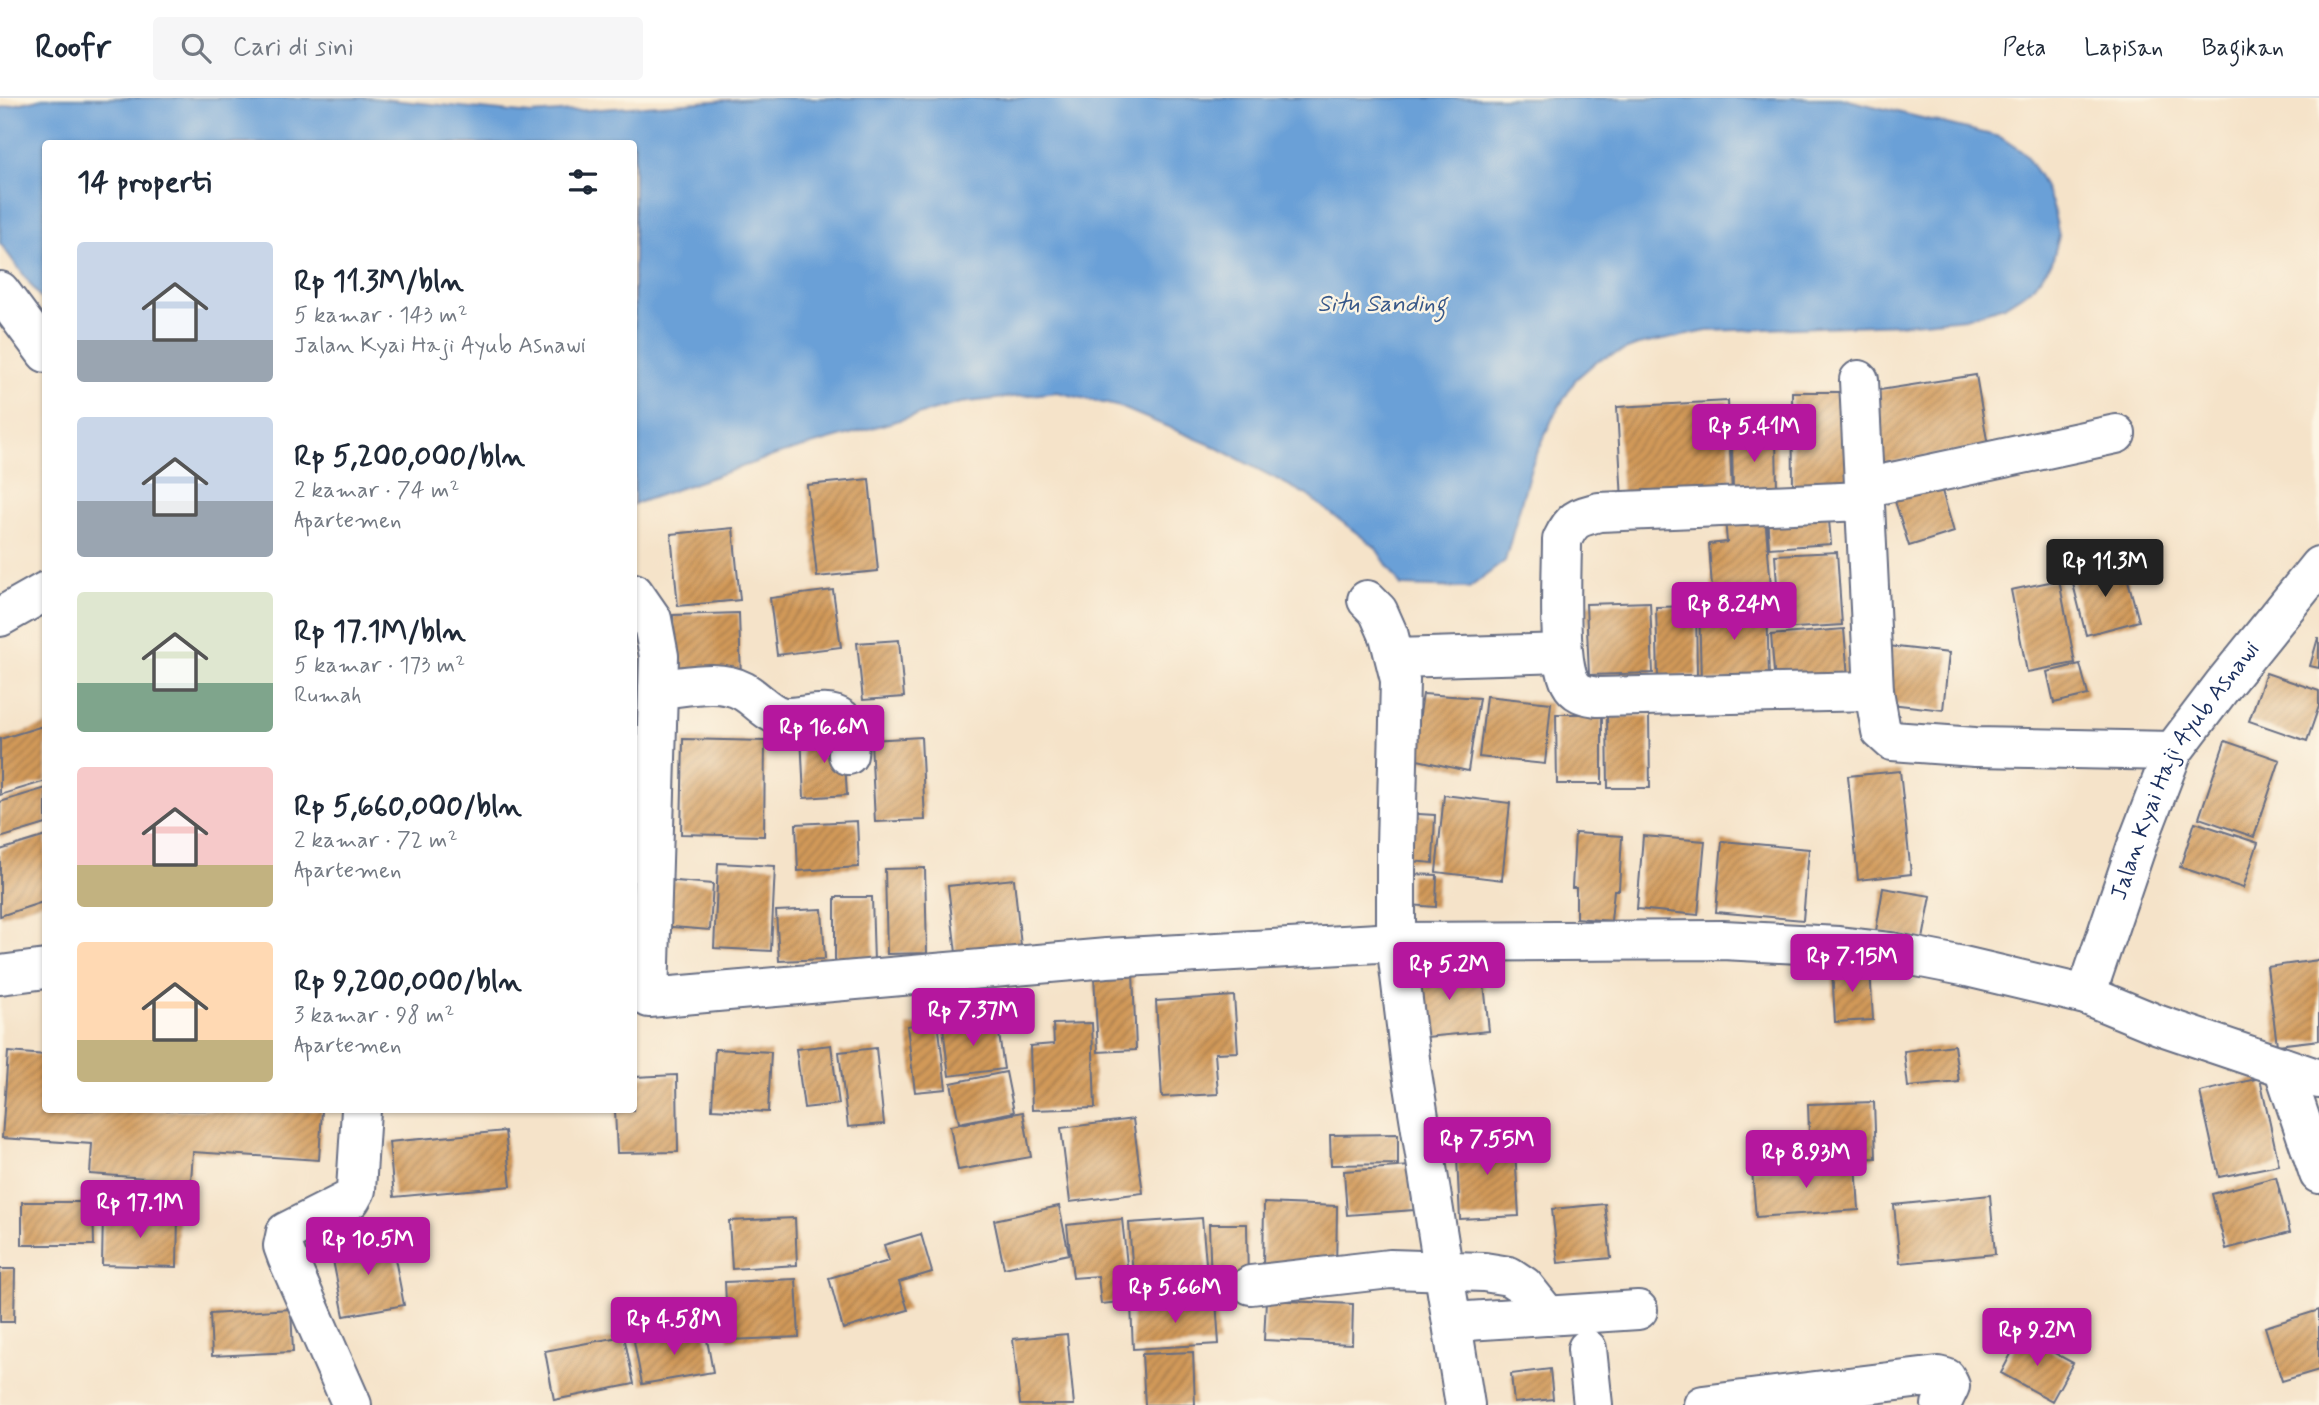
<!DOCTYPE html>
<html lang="id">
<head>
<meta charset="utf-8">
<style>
	body { margin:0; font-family:Mynerve,sans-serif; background:#f6f6f7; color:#1f2937; height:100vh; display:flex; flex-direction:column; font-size:26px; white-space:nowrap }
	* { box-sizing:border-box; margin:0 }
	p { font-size:23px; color:#747a83 }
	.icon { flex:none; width:38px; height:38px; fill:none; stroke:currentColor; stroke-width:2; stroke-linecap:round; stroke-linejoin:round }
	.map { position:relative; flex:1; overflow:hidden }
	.sheet { position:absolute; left:42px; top:42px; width:595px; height:973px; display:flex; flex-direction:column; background:#fff; border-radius:7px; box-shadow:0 2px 5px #0004 }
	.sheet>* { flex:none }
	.price { position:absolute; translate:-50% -60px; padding:0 16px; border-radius:7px; background:#b5179e; color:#fff; font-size:23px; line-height:46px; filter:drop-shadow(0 2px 4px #0008) }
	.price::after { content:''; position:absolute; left:50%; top:42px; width:21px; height:16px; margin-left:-10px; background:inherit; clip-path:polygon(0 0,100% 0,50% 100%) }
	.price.current { background:#222; color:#fff }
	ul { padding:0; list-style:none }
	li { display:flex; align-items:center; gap:21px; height:175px; padding:0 35px }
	li span { display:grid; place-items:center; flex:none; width:196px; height:140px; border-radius:7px; color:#555 }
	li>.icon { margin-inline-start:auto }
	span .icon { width:84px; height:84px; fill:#fffc; stroke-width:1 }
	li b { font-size:30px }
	h2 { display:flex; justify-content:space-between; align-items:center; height:84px; padding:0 35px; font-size:30px }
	header { display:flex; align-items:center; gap:42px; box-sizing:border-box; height:98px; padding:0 35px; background:#fff; border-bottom:2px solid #e0e1e3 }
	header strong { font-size:33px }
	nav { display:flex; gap:38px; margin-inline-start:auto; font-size:24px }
	.search { width:490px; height:63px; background:#f6f6f7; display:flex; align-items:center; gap:18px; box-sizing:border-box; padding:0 24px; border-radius:7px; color:#747a83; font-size:26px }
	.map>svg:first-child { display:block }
	.water { fill:#6ba0d7; stroke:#43689a; stroke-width:2 }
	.building { fill:url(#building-hatch) }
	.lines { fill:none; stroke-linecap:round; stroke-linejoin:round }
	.minor-casing { stroke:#676e83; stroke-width:42 }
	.minor { stroke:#fff; stroke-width:38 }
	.labels { text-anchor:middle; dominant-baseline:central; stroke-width:5; stroke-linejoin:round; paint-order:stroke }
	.street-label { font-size:23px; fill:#1b2f5e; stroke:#fcf5e5 }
	.water-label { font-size:24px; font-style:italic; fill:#375788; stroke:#fcf5e5 }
</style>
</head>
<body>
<header>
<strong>Roofr</strong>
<div class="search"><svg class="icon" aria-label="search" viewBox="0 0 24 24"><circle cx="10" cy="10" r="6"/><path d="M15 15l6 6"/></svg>Cari di sini</div>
<nav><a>Peta</a><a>Lapisan</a><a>Bagikan</a></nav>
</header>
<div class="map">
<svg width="2319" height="1307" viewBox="0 0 2319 1307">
	<defs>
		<pattern id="building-hatch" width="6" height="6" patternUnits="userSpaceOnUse" patternTransform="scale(1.75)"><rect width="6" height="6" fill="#d19959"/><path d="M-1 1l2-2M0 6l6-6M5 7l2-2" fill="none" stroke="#a97d4d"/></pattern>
	</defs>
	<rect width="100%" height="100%" fill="#fcf5e5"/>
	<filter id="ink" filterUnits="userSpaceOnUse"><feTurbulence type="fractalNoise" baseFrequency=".0143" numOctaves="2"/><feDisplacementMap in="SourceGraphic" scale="14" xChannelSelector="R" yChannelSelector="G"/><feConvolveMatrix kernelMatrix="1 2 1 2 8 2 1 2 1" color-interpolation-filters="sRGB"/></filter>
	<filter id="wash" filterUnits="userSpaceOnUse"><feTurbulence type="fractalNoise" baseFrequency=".00686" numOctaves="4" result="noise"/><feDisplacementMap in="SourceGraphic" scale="28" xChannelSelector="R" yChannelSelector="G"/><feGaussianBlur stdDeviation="1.57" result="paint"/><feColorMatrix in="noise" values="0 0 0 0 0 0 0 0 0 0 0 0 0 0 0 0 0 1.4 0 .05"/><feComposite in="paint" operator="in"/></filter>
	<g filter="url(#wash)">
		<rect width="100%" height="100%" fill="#f5e3c9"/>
		<path class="water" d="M43,0h328l160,16 225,-16h1084l160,39 24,16 16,24 12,26 7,33 -7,26 -21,27 -27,17 -39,12 -63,6 -195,7 -69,14 -40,15 -22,19 -22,36 -23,52 -26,94 -36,27 -68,-2 -26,-39 -68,-52 -91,-48 -96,-40 -63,-15 -97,11 -184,52 -142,49v-360h-588l-1,160 -45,-61v-135z"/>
		<g id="blocks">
			<path class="building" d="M1976,277l12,71 -109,18 -12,-72z
				M1792,294h60l1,96h-60z
				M1728,303l4,94 -110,6 -5,-94z
				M1776,340l1,52 -44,1 -1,-52z
				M869,381l9,92 -61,6 -10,-92z
				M1940,386l14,48 -45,14 -15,-48z
				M1828,410l3,36 -62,4 -2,-36z
				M1765,418l7,82 -59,5 -4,-59 18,-2 -2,-23z
				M733,430l7,72 -62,6 -7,-72z
				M1837,454l5,73 -62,4 -5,-74z
				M2123,464l16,59 -53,14 -15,-59z
				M2059,482l16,83 -48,9 -16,-82z
				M833,492l8,57 -64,8 -7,-57z
				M1650,504l3,71 -64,2 -3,-71z
				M1767,504l2,77 -68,2 -2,-77z
				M1696,508l1,70h-39l-2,-69z
				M739,515l2,67 -67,2 -1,-67z
				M1844,531l4,48 -73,6 -4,-48z
				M2318,540h1v30l-9,-2z
				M899,542l5,57 -41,3 -6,-57z
				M1888,548l61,7 -6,57 -61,-7z
				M2080,566l8,31 -34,8 -7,-31z
				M2266,575l53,18v15l-12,35 -58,-20z
				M1423,596l56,4 -11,73 -55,-12z
				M1486,598l65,7 -6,61 -66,-7z
				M1556,616h46v70h-45z
				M1607,618h42l1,72h-42z
				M46,627v56l-46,14v-56z
				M843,633l4,64 -43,3 -3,-64z
				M921,639l4,83 -50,2 -4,-82z
				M683,641l82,2 -1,95 -83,-2z
				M2225,643l55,19 -26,77 -55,-19z
				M1900,673l11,103 -53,6 -10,-104z
				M46,690v36l-46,14v-36z
				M1444,697l66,8 -8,77 -66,-8z
				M1401,715l34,2 -2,48 -34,-3z
				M857,723l2,46 -61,4 -2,-47z
				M2195,724l63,21 -15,45 -63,-21z
				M1575,735l47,3 -3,54h-5l-3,31 -35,-3v-30h-4z
				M46,738v65l-46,15v-66z
				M1643,738l62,5 -7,74 -61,-6z
				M1722,743l87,8 -6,71 -87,-8z
				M718,765l57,3 -4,85 -57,-3z
				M925,770l2,85 -40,1 -2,-85z
				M1410,776l27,1 -1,32 -27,-2z
				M1014,781l7,67 -65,7 -8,-67z
				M663,782l50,4 -3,46 -50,-4z
				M1883,790l48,8 -8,43 -47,-8z
				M835,799h37l2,65 -39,1z
				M822,811l3,50 -46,2 -3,-50z
				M2319,862v80l-42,5 -10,-78z
				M1482,867l7,66 -73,7 -7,-65z
				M1870,869l3,53 -38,2 -3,-54z
				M1133,874l3,78 -38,2 -4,-78z
				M1234,898l4,56 -23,1 3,41 -56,3 -6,-96z
				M997,922l7,49 -55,7 -6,-49z
				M938,923l8,68 -31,3 -8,-66z
				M1092,925l3,85 -63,2 -2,-64 24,-2 -1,-20z
				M831,947l8,59 -35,4 -8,-59z
				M1954,947l5,37 -51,5 -4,-36z
				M876,950l8,76 -36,3 -9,-75z
				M715,951l56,3 -3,60 -56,-3z
				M8,954l38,3v55h276l-3,50 -126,-8 -2,29 -101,-7 2,-30 -90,-6z
				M1006,974l8,40 -55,11 -8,-40z
				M677,977l1,77 -61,1 -2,-43h19v-33z
				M2260,980l19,87 -60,12 -19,-85z
				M1874,1004l2,56 -66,2 -2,-56z
				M1023,1014l8,45 -73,13 -8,-44z
				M1133,1021l10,74 -73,9 -9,-74z
				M505,1033l6,55 -117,11 -5,-55z
				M1398,1036v30l-67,1 -1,-30z
				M1514,1036l5,82 -59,3 -4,-81z
				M1856,1065l3,47 -103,7 -4,-46z
				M1410,1068l4,44 -67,5 -3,-44z
				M2276,1079l14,55 -64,17 -14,-55z
				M1990,1097l5,59 -95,9 -6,-58z
				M22,1104h71l1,43h-72z
				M1264,1105l73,3 -1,66 -73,-2z
				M1605,1106l6,54 -53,5 -6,-54z
				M1059,1108l10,48 -65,14 -10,-48z
				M103,1115l75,2 -1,52 -75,-2z
				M795,1120l2,47 -65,4 -3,-48z
				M1202,1120l7,79 -74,5 -6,-79z
				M1122,1121l9,82 -30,3 -3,-28 -25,2 -6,-53z
				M1209,1126h38l1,61 -37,1z
				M921,1136l11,38 -33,10 9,28 -65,19 -14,-51 60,-17 -5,-16z
				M391,1140l13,67 -60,11 -13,-66z
				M0,1171h15l-1,53h-14z
				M796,1181l3,58 -71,3 -3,-58z
				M1216,1202l3,44 -86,5 -2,-44z
				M1266,1202l87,4 -1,40 -88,-4z
				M291,1211l2,43 -81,4 -2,-42z
				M2319,1212v60l-37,11 -17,-54z
				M705,1231l8,43 -71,12 -8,-43z
				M1067,1236l7,71h-54l-7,-66z
				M2021,1237l52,28 -21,38 -51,-28z
				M624,1238l10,48 -80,16 -9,-49z
				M1193,1254l2,53h-50l-3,-51z
				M1550,1271l3,30 -39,4 -3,-29z"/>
		</g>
	</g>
	<g filter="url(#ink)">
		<use href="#blocks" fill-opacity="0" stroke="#676e83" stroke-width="2"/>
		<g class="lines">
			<g class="minor-casing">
				<g id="minor">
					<path d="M0,193l46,62"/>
					<path d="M1859,282l15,311 7,40 11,10 83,6 198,4"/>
					<path d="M1864,390l252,-54"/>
					<path d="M1864,403l-265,11c-23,6 -27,7 -37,28 0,31 -5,117 8,142 6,12 15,13 27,15l277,-6"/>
					<path d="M634,495l18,26 7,37 -10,342 458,-40 289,-16 327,-2 116,6 52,6 72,14 123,29 73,30 160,54"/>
					<path d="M1367,502l11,11 11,25 11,44 -4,167v95l15,125 54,338"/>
					<path d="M0,519l46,-26"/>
					<path d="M1396,560l167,-5"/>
					<path d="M658,591c27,-2 61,-11 85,2 13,7 26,24 41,26 17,1 44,-9 58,2 10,8 7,25 6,36"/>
					<path d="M0,877l46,-6"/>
					<path id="s1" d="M2086,897l53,-156 34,-88 50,-66 96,-119"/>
					<path d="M2283,969l36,107"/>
					<path d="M1251,1187l139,-16 94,3 25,4 15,10 24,30"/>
					<path d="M1452,1224l186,-12"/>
					<path d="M1587,1251l6,56"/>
					<path d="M352,1307l-65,-148 -4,-11 3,-14 65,-33 5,-9 5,-80"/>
					<path d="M1703,1307l235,-29 8,2 4,8 -9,19"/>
				</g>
			</g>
			<use href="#minor" class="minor"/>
		</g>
	</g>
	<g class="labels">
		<g class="street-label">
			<text stroke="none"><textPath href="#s1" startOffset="247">Jalan Kyai Haji Ayub Asnawi</textPath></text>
		</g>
		<g class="water-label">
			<text x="1382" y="206">Situ Sanding</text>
		</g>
	</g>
</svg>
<b class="price" style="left:1754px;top:366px">Rp 5.41M</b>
<b class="price current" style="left:2105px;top:501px">Rp 11.3M</b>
<b class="price" style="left:1734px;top:544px">Rp 8.24M</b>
<b class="price" style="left:824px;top:667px">Rp 16.6M</b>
<b class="price" style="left:1852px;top:896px">Rp 7.15M</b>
<b class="price" style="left:1449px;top:904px">Rp 5.2M</b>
<b class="price" style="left:973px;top:950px">Rp 7.37M</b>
<b class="price" style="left:1487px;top:1079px">Rp 7.55M</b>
<b class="price" style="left:1806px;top:1092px">Rp 8.93M</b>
<b class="price" style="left:140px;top:1142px">Rp 17.1M</b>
<b class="price" style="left:368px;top:1179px">Rp 10.5M</b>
<b class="price" style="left:1175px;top:1227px">Rp 5.66M</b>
<b class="price" style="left:674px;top:1259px">Rp 4.58M</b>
<b class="price" style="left:2037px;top:1270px">Rp 9.2M</b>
<section class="sheet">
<h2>14 properti<svg class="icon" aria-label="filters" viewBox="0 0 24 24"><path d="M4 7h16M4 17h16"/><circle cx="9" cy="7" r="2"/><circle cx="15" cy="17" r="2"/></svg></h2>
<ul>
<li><span style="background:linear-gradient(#c9d6e8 70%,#9aa5b1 0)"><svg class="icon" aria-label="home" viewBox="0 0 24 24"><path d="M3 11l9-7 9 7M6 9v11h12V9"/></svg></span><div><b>Rp 11.3M/bln</b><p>5 kamar · 143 m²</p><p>Jalan Kyai Haji Ayub Asnawi</p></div></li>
<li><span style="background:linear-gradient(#c9d6e8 60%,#9aa5b1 0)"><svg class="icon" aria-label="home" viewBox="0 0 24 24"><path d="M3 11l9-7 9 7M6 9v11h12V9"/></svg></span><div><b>Rp 5,200,000/bln</b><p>2 kamar · 74 m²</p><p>Apartemen</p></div></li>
<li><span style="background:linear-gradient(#dfe7d0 65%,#7fa58c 0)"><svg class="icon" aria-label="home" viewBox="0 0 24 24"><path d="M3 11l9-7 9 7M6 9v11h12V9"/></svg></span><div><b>Rp 17.1M/bln</b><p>5 kamar · 173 m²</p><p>Rumah</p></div></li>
<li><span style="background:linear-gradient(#f6c9c9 70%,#c2b280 0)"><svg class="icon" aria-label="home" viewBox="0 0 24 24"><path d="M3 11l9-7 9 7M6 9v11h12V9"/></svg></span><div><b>Rp 5,660,000/bln</b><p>2 kamar · 72 m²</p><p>Apartemen</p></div></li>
<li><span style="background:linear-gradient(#ffd9b3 70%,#c2b280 0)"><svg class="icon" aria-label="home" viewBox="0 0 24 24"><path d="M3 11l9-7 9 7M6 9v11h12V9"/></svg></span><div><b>Rp 9,200,000/bln</b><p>3 kamar · 98 m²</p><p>Apartemen</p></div></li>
</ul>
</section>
</div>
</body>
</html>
